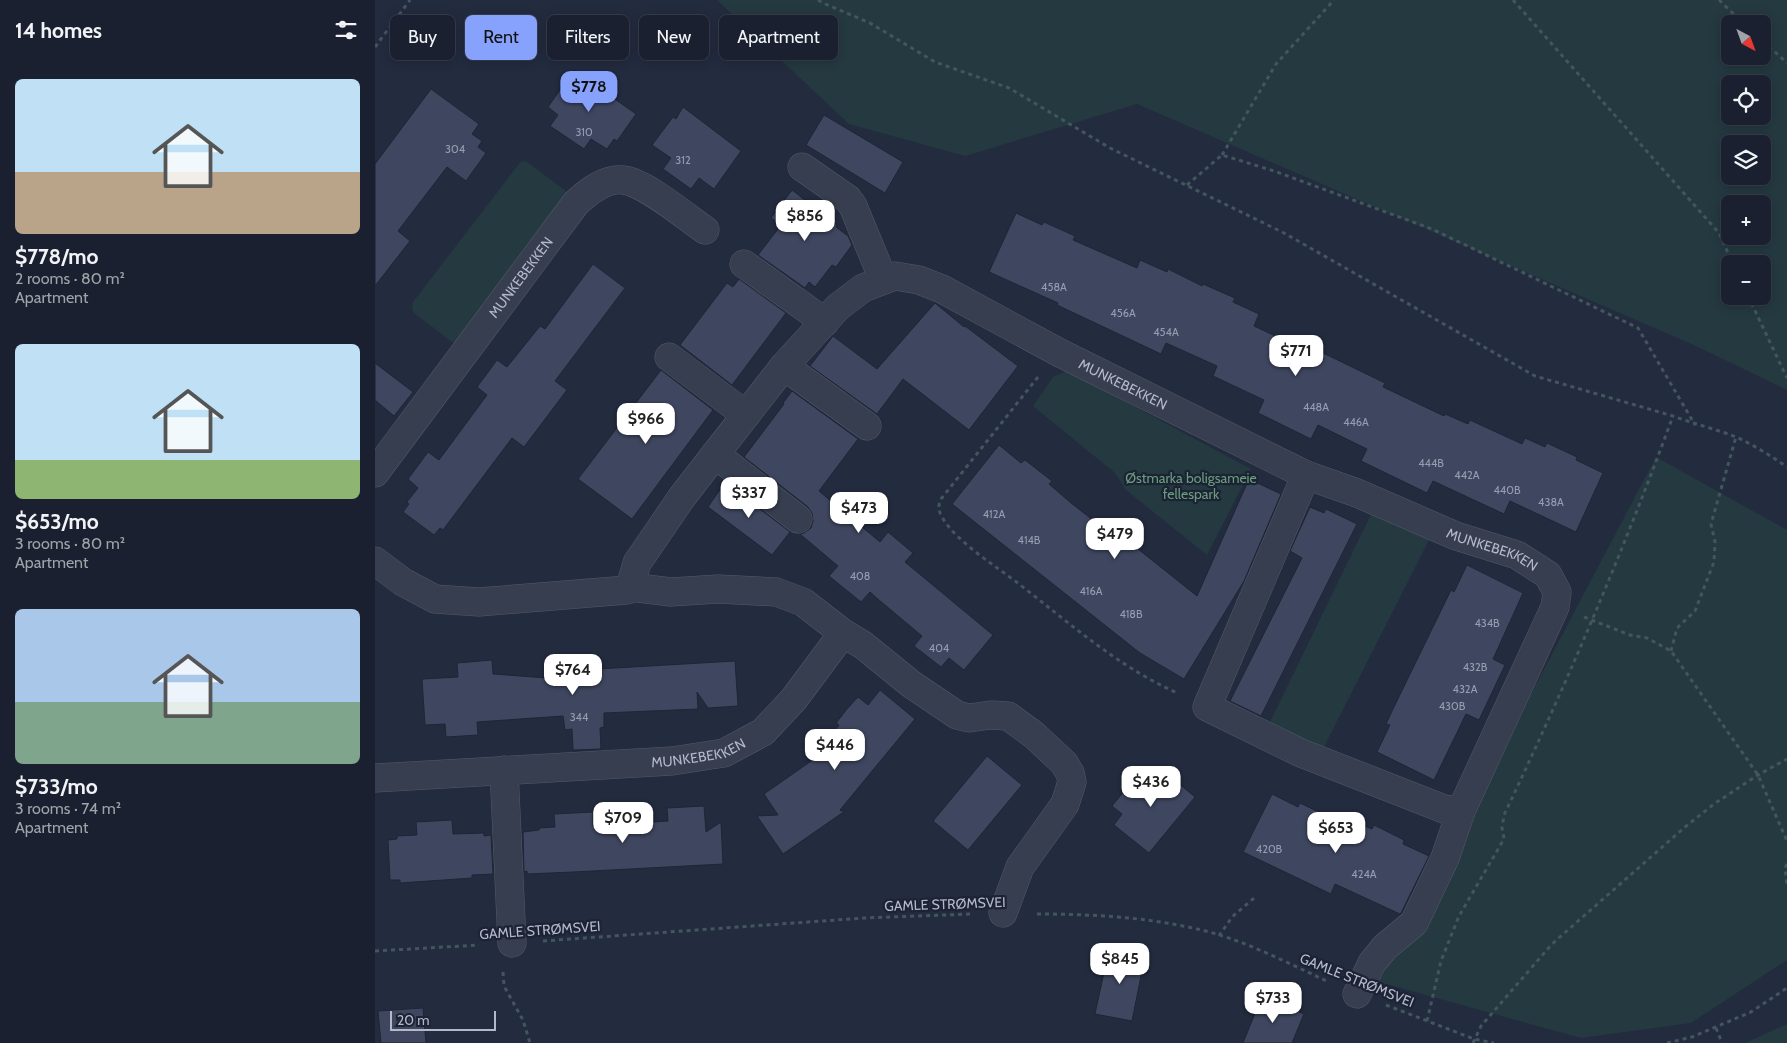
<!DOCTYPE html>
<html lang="en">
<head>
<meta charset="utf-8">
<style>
	body { margin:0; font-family:Cabin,sans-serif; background:#272d3b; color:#f1f3f6; height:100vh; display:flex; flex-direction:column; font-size:19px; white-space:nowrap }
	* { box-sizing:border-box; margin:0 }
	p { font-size:16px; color:#9fa3aa }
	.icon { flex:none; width:28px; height:28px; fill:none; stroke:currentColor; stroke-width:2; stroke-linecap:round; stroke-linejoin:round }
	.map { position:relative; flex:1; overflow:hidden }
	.sheet { display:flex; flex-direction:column; background:#1a202f; width:375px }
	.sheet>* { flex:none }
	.banner { position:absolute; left:15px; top:15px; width:475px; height:45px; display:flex; gap:10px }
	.needle { width:32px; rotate:139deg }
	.controls { position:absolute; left:1346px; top:15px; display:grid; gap:10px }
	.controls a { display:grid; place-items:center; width:50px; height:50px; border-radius:8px; background:#1a202f; box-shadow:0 2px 12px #0003,0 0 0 1px #383e4b; font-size:25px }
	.scale { position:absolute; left:15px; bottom:12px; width:106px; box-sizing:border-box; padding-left:5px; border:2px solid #b4b9ca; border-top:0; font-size:14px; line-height:18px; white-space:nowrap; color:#b4b9ca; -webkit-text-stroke:4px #1c2334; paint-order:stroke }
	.price { position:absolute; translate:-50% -42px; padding:0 11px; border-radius:10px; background:#fff; color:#222; font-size:16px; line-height:32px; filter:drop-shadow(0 1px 2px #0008) }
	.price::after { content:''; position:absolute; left:50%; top:30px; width:15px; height:11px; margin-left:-8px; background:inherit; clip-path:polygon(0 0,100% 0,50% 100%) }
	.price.active { background:#87a2fc; color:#111 }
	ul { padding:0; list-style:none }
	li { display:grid; align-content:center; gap:10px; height:265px; padding:0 15px }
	li span { display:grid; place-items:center; height:155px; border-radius:8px; color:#555 }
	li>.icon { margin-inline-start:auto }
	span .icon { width:90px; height:90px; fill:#fffc; stroke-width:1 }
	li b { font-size:21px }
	h2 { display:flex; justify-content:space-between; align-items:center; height:60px; padding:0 15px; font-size:21px }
	.pill { padding:0 18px; border-radius:8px; background:#1a202f; box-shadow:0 2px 12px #0003,0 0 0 1px #383e4b; font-size:18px; line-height:45px }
	.pill.active { background:#87a2fc; color:#111 }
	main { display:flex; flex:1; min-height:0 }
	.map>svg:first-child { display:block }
	.green { fill:#253940; fill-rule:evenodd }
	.building { fill:#3f4760; stroke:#1e2536 }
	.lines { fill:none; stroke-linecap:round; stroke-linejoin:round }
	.minor-casing { stroke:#52596a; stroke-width:29 }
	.path { stroke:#43565d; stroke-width:3; stroke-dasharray:4 4; stroke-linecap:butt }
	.minor { stroke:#373e4f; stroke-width:28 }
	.labels { text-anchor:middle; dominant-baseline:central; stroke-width:4.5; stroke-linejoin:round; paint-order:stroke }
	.number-label { font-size:11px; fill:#979cb0 }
	.street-label { font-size:14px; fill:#b4b9ca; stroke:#1c2334 }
	.park-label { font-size:14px; fill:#6a9c7d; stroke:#1c2334 }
</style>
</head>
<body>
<main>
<section class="sheet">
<h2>14 homes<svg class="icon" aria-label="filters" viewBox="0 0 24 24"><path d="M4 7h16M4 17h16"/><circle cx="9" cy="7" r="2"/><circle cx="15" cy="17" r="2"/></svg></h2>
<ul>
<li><span style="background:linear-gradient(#bfe0f5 60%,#b9a48a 0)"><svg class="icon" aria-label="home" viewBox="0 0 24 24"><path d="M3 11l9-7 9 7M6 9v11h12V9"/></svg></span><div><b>$778/mo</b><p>2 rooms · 80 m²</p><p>Apartment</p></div></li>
<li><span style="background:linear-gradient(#bfe0f5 75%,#8fb573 0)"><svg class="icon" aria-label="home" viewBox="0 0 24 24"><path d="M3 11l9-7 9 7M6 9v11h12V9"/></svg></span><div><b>$653/mo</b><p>3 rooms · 80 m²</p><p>Apartment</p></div></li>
<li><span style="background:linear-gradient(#a9c7e8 60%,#7fa58c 0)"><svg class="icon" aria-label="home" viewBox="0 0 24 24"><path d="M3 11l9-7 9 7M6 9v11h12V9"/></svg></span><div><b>$733/mo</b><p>3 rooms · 74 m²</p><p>Apartment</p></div></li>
</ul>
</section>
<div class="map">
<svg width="1412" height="1043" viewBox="0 0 1412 1043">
	<rect width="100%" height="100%" fill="#232b3f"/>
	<path class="green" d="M342,0h1070v390l-91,-44 -559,-242 -172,52 -116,-32zM1355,24h33v32h-33zM1355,84h33v32h-33zM1355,144h33v32h-33zM1355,204h33v32h-33zM1355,264h33v32h-33z
		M147,161l5,1 39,29 1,6 -108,146 -7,-1 -38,-29 -2,-5 1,-6 105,-137z
		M693,371l183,98 -44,86 -81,-65 -11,-17 -82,-67 21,-30z
		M1281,457l131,73v430l-96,63 -110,15 -202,-56z
		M997,512l58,26 -107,211 -55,-23z
		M1412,1023v20h-42l42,-19z"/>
	<path class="building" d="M199,70l62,44 -19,27 -3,-2 -7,10 -16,-10 -7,10 -34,-23 8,-11 -10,-8z
		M56,89l48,35 -7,10 10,7 -4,6 8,6 -20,28 -19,-14 -49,64 12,10 -35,45v-122z
		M308,107l58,44 -27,38 -15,-11 -8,11 -28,-20 8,-11 -19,-13 21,-28 3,2z
		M449,115l79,47 -18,31 -79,-48z
		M417,190l45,35 -1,2 12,9 4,9 -16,22 -4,-2 -17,22 -6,-5 -4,6 -47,-33 23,-30 -10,-7z
		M641,213l26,12 2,-3 31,14 -2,4 64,28 3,-8 27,12 1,-3 34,17 1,-2 32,14 -2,4 26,12 -5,12 62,29 3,-4 66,32 -2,4 61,29 1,-2 23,10 2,-4 52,24 3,-6 20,9 2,-4 30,14 -1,3 27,13 -27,59 -66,-31 -6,13 -71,-33 -6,12 -66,-32 6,-12 -49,-24 -7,14 -53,-26 6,-13 -51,-24 4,-10 -51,-23 -5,11 -104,-49 1,-2 -69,-31z
		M218,264l32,24 -70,93 12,9 -43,57 -12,-9 -69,92 -3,-2 -6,7 -31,-23 6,-8 -2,-2 11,-14 -10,-9 20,-27 11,8 48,-65 -10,-8 20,-27 10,7 33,-41 5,3z
		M364,279l47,34 -54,72 -52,-40 47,-62 6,4z
		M560,303l29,24 1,-1 53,40 -49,64 -66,-51 -26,35 -67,-48 23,-30 44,33z
		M0,363l38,29 -19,24 -19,-16z
		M286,370l52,40 -81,109 -54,-40z
		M417,391l66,48 -39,52 61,51 8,-10 25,21 -8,9 88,73 -29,35 -15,-12 -8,9 -27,-21 8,-10 -43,-36 -9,-8 -9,10 -32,-26 9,-10 -38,-32 4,-1 7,-5 2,-7 -1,-8 -4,-6 -64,-50 40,-53 -1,-1z
		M624,445l22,18 4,-3 27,21 -3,3 22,19 54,42 3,-4 69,55 52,-117 32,15 -37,87 -60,98 -44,-26 -188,-149z
		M350,482l65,50 -18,23 -64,-48z
		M935,507l14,6 2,-4 31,15 -96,192 -31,-15 72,-143 -12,-7z
		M1092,565l56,28 -30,66 12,6 -26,55 -13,-6 -32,66 -57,-28 13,-27 -4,-1 7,-15 58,-119 3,2z
		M117,660l1,14 54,4v-6l188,-11 3,45 -30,2 -11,-16 1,17 -94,4v14l-4,1 1,21 -28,1 -1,-21 -7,1 -2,-14 -86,6 1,13 -32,2 -1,-13 -20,1 -3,-46 36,-2 -1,-14z
		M505,690l35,29 -75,91 1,1h4l-62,43 -26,-38 21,-1 -14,-21 70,-49 -7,-5 12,-15 -3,-2 11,-14 11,-12 10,8z
		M612,756l35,29 -54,65 -35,-29z
		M785,768l35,29 -46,56 -35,-28 8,-11 -10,-8 26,-32 10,9z
		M897,794l26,13 2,-4 48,23 3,-6 21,9 2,-4 30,15 -1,4 26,12 -28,57 -1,1 -65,-30 -4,10 -88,-42z
		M329,806l2,26 15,-10 2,42 -150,8 -46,2v-3l-3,1 -1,-40 16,-2v-2l16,-1 -1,-13 39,-2v14l75,-5 -1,-13z
		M77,820l1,14 31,-1v3l7,-1 2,39 -21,1v3l-72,5v-3h-10l-2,-40 9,-1v-3l20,-1 -1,-13z
		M734,949l36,7 -13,65 -37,-7z
		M887,996l42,18 -12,29h-49z
		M48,1008l3,35h-45l-3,-32z"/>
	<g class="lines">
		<g class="minor-casing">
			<g id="minor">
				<path d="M427,167l46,32 5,7 30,73"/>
				<path d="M369,264l81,58"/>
				<path d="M294,357l77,58"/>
				<path d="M409,366l83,60"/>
				<path d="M340,454l83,65"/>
				<path id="s1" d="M0,473l201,-270c12,-11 29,-25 47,-23 22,2 63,37 82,50"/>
				<path d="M931,475l-99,232 94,46 143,56 17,2"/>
				<path d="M0,561l28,21 32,17 44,3 148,-12 3,-3 41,5 47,-3 58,3 27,10 40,31 20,12 48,39 46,31 12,3 22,-3 17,1 26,19 30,28 6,10 2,9 -7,22 -45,63 -17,46"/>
				<path id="s2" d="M255,587l7,-24 45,-66 102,-131 54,-59 25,-19 32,-12 24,4 23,9 118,64 246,122 51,18 99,43 61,19 31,20 9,17 -2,15 -94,204 -16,47 -31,65 -29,24 -13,16 -15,31"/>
				<path d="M129,770l8,173"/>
				<path id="s3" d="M0,778l297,-17 52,-8 39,-21 31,-33 49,-66"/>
			</g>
		</g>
		<path class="path" d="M443,0l5,3 47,20 65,39 74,26 101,60 174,85 251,143 138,40c21,8 43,13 63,21 18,8 35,19 51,30
			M1138,0l206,233 14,31
			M1344,0l25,24
			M1388,41l24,22
			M0,47l35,-47
			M847,155l54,-91 58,-64
			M812,185l35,-30 52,16 158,58 206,99 57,97
			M1373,296l39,82
			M663,377l-97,122c-3,7 -3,11 1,18 14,25 54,49 77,67 53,41 97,81 158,109
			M1209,617l46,18 17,3 24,13 87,124 29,66
			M1296,651l6,-23 18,-17 19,-49 1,-20 -4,-18 25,-87
			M1412,864l-2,4 2,18
			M662,914c54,0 108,3 160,15 46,10 90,34 132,53
			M844,936l13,-19 22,-19
			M168,941l321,-23 107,-4
			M0,951l104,-6
			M128,972l1,14 19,34 7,23
			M1011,1005l88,34 20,4
			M1052,1021l14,-60 18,-45 45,-77 -2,-11 2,-13c62,-130 119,-263 169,-399
			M1341,1028l6,15
			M1098,1043l8,-17 71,-82 133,-117 29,-23 44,-29 29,-16
			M1292,1043l25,-6 59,-25 36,-24"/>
		<use href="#minor" class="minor"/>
	</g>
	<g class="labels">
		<g class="number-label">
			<text x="209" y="132">310</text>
			<text x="80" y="149">304</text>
			<text x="308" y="160">312</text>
			<text x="679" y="287">458A</text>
			<text x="748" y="313">456A</text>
			<text x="791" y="332">454A</text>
			<text x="941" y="407">448A</text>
			<text x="981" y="422">446A</text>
			<text x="1056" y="463">444B</text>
			<text x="1092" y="475">442A</text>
			<text x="1132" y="490">440B</text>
			<text x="1176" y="502">438A</text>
			<text x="619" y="514">412A</text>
			<text x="654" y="540">414B</text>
			<text x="485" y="576">408</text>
			<text x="716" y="591">416A</text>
			<text x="756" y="614">418B</text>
			<text x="1112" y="623">434B</text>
			<text x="564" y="648">404</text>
			<text x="1100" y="667">432B</text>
			<text x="1090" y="689">432A</text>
			<text x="1077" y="706">430B</text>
			<text x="204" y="717">344</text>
			<text x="894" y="849">420B</text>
			<text x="989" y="874">424A</text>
		</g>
		<g class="street-label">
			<text stroke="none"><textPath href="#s1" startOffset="244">MUNKEBEKKEN</textPath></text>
			<text stroke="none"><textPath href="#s2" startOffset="670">MUNKEBEKKEN</textPath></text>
			<text stroke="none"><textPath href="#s2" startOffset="1075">MUNKEBEKKEN</textPath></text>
			<text stroke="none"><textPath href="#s3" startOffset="325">MUNKEBEKKEN</textPath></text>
			<text transform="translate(570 904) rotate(-2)">GAMLE STRØMSVEI</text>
			<text transform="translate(165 930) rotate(-4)">GAMLE STRØMSVEI</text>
			<text transform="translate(982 980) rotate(22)">GAMLE STRØMSVEI</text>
		</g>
		<g class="park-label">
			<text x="816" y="478">Østmarka boligsameie<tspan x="816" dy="16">fellespark</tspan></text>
		</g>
	</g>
</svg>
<div class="controls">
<a><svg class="needle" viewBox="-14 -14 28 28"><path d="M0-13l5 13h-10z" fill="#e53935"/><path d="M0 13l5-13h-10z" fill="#9fa3aa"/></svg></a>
<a><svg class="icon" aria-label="locate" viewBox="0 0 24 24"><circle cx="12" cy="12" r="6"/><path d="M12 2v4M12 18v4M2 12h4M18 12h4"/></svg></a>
<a><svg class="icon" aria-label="layers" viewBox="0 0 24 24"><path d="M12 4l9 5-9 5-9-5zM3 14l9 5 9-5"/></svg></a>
<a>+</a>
<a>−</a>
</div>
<div class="scale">20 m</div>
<b class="price active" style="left:214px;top:113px">$778</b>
<b class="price" style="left:430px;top:242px">$856</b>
<b class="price" style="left:921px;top:377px">$771</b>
<b class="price" style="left:271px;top:445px">$966</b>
<b class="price" style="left:374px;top:519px">$337</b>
<b class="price" style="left:484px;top:534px">$473</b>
<b class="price" style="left:740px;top:560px">$479</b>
<b class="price" style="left:198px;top:696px">$764</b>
<b class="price" style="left:460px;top:771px">$446</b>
<b class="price" style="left:776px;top:808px">$436</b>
<b class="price" style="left:248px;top:844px">$709</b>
<b class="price" style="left:961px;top:854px">$653</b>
<b class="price" style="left:745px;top:985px">$845</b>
<b class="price" style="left:898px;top:1024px">$733</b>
<div class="banner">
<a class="pill">Buy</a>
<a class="pill active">Rent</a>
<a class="pill">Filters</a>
<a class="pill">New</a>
<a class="pill">Apartment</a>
</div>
</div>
</main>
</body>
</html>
